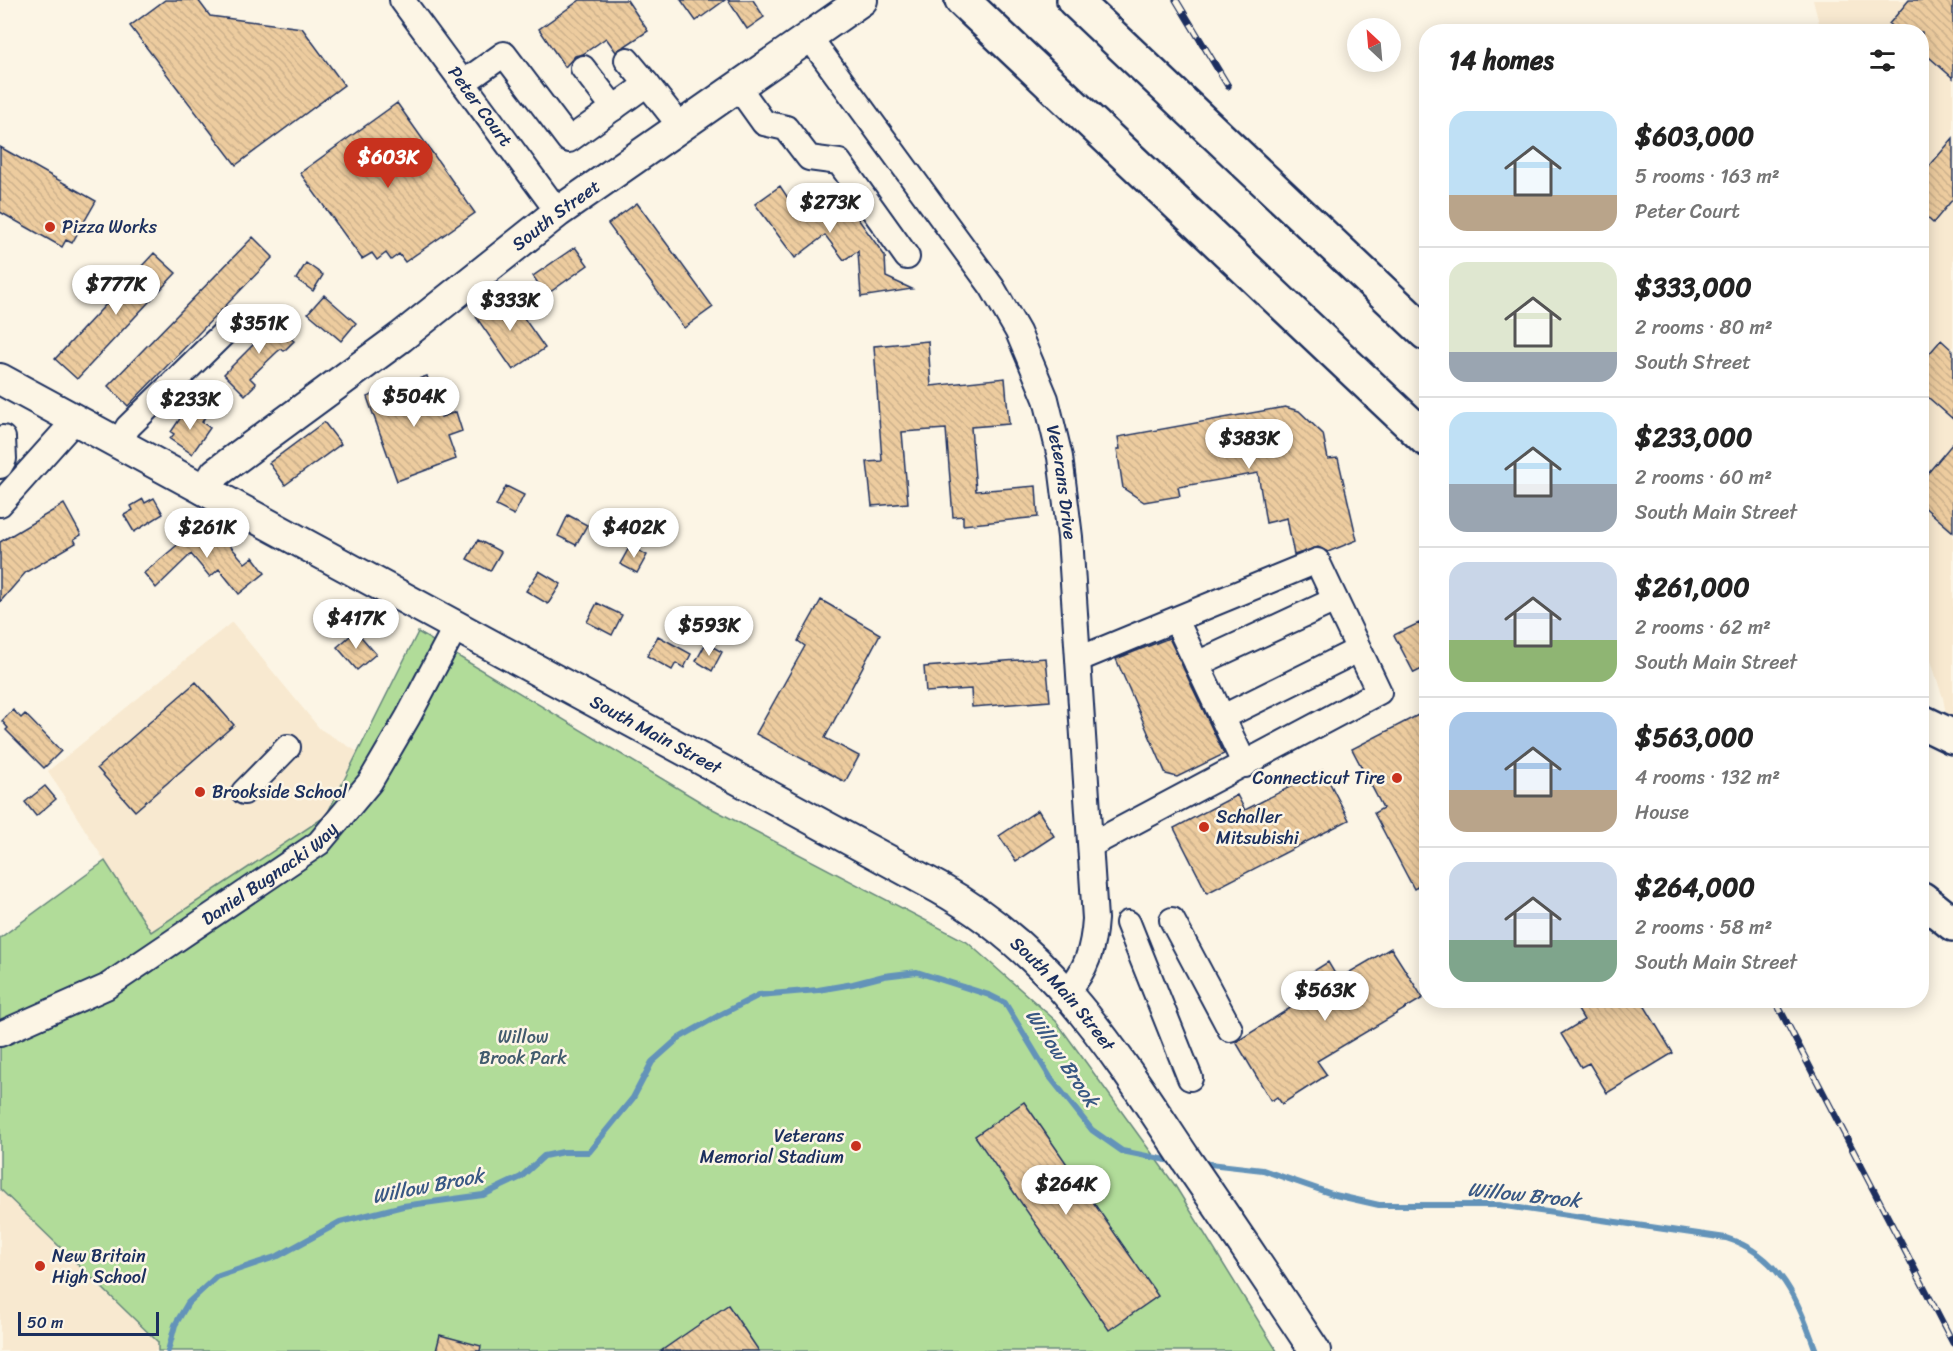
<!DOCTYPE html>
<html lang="en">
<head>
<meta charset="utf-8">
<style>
	body { margin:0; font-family:Sriracha,sans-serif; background:#f6f6f6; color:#222; height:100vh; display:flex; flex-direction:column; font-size:22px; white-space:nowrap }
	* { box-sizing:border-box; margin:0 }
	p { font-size:20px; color:#767676 }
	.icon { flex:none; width:33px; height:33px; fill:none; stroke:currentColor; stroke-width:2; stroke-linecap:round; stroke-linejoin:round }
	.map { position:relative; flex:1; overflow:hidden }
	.sheet { position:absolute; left:1419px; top:24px; width:510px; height:984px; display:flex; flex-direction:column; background:#fff; border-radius:24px; box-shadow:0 3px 15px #0003 }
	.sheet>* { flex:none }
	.needle { width:39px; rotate:334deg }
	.tools { position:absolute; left:1347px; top:18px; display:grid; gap:12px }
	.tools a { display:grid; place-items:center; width:54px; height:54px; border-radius:50%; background:#fff; box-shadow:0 3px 15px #0003; font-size:30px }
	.scale { position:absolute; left:18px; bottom:15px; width:141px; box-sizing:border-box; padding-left:6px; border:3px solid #1b2f5e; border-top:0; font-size:16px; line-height:21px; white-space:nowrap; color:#1b2f5e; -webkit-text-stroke:4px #fcf5e5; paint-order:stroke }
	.price { position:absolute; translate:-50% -51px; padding:0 14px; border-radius:21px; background:#fff; color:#222; font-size:20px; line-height:39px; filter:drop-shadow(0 2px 3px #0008) }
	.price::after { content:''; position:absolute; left:50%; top:36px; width:18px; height:14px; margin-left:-9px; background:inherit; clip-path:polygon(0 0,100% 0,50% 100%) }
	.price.current { background:#c8321e; color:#fff }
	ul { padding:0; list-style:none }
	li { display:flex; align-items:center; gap:18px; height:150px; padding:0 30px }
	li+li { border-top:2px solid #e0e0e0 }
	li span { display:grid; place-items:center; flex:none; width:168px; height:120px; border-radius:18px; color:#555 }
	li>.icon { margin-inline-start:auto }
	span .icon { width:72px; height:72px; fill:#fffc; stroke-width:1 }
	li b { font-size:26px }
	h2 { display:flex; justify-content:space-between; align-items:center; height:72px; padding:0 30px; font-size:26px }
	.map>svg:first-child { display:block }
	.built { fill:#f8e9d0 }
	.green { fill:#b1dc99; stroke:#66867c; stroke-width:1.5 }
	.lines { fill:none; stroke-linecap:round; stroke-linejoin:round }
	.stream { stroke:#6393b9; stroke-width:6 }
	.building { fill:url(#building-back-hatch); stroke:#1b2f5e; stroke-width:1.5 }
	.minor-casing { stroke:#1b2f5e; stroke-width:28 }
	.major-casing { stroke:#1b2f5e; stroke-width:34 }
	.highway-casing { stroke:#1b2f5e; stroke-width:38 }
	.minor { stroke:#fcf5e5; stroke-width:24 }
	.major { stroke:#fcf5e5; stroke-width:30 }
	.highway { stroke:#fcf5e5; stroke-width:33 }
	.rail-casing { stroke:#1b2f5e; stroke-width:7 }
	.rail { stroke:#fcf5e5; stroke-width:4.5; stroke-dasharray:14; stroke-linecap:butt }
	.poi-dot { fill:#c8321e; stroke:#fcf5e5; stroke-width:2 }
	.labels { text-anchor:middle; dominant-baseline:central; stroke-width:5; stroke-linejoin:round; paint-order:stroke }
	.street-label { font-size:18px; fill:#1b2f5e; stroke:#fcf5e5 }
	.poi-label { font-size:18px; fill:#1b2f5e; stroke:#fcf5e5; text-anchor:start }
	.park-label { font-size:18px; fill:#405a6d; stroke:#fcf5e5 }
	.water-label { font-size:20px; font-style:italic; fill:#395884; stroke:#fcf5e5 }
</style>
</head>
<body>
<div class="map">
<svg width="1953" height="1351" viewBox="0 0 1953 1351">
	<defs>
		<pattern id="building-back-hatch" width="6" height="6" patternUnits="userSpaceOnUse" patternTransform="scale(1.5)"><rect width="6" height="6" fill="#edcc9f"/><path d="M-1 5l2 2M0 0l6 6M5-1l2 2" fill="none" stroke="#cbb08b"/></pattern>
	</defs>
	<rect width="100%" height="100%" fill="#fcf5e5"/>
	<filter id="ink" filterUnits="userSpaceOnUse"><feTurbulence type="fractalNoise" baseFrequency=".0167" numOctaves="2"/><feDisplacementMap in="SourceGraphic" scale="12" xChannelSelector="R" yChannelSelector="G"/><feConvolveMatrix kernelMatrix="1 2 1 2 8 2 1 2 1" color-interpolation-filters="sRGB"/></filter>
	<g filter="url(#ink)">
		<path class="built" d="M1813,0h140v754l-10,-56 -21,-65v-601l-101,-1z
			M232,622l88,107 38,23 -32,64 -176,117 -102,-162z
			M0,1189l158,153v9h-158z"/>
		<path class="green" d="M418,632l291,175 258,135 89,79 118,163 103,167h-1119v-9l-158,-153v-251l105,-77 46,71 175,-116z"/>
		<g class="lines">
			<path class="stream" d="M1201,1163l62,7 72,25 44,10h120l227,33c55,17 72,63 90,113
				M168,1351l7,-26 13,-22 28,-26 62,-21 62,-34 63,-16 80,-11 38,-18 23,-21 19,-4h26l44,-54 19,-36 27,-24 39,-22 41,-21 59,-5 35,-6 31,-8 33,-4 72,23 16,8 45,74 42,53 30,21 54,11"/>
		</g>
		<path class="building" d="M165,0h33l12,16 92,12 42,57 -108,80 -106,-139z
			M580,0h47l21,31 -32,21 -10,-14 -23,16 -8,2 -10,11 -26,-38z
			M681,0h44l-29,21z
			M728,0h25l11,17 -17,12z
			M1909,0h44v78l-31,-27v-19h-24l-9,-8z
			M397,103l78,110 -70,49 -6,-8 -8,6 -5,-7 -9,7 -5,-7 -10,6 -62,-86z
			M1953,138v61l-20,24 -11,-10v-38z
			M0,147l96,54 -24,42 -6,-3 -4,7 -62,-35z
			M837,184l11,15 -3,2 40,55 1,21 26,12 -51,8 -3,-46 -14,9 -19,-25 -30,23 -40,-54 25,-18 18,27z
			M637,203l76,104 -29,21 -76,-104z
			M253,237l20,20 -145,149 -20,-20z
			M575,247l13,18 -42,30 -13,-19z
			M154,253l22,20 -99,106 -22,-20z
			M306,263l17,12 -10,16 -17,-12z
			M507,294l38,54 -32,22 -37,-53z
			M324,295l32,28 -15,18 -33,-28z
			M273,318l20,19 -2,2 3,2 -10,10 -3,-2 -4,3 -27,26 6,6 -11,11 -21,-21 37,-37 -3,-4z
			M1941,340l12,11v68l-31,-27v-30z
			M928,341l3,45 74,-8 4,46 -38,3 5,64 60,-5 2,31 -75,8v-9l-10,1 -7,-88 -44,3 6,71 -36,3 -5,-44 15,-1 -8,-115z
			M427,376l14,41 15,-5 6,19 -14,5 8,23 -59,22 -30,-84z
			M1285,407l14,4 24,23 5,25 10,-1 19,82 -29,12 -10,-5 -24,8 -7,-37 -21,5 -8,-50 -80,14 2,9 -36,6 -21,-14 -6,-39h3l-2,-12z
			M192,408l13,9 -3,5 8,6 -18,26 -22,-15 4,-5 -3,-2 12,-18 4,2z
			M324,422l17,22 -56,41 -16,-22z
			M1953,443v89l-31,-27v-25z
			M506,486l18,9 -10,20 -18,-9z
			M154,498l9,16 -29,18 -10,-17 9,-5 -2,-4 12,-7 2,4z
			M64,504l17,31 -7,4 2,4 -50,29 -26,30v-60z
			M568,515l19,10 -11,20 -18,-9z
			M193,520l29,23 3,-3 20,23 8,-6 12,16 -26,21 -20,-25 -9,8 -19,-23 -35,34 -12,-15 38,-32 -3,-3z
			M478,540l23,12 -11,19 -23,-12z
			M630,546l17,9 -10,18 -17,-9z
			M539,571l22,13 -13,20 -22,-13z
			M821,600l59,34 -55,104 34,18 -14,26 -89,-48 49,-88 -7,-5z
			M597,603l25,12 -10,20 -25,-13z
			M1419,623l7,15v29l-12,6 -20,-38z
			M356,631l20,23 -19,16 -20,-23z
			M658,636l33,18 -7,14 -8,-5 -4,7 -25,-14z
			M1169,638l55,116 -47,23 -11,-3 -50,-115z
			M706,643l16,9 -10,19 -16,-10z
			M1046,658l4,43 -78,6 -1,-18 -45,3 -2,-25z
			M196,682l38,43 -99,86 -38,-43z
			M13,710l8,8 4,-4 36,37 -17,17 -38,-38 2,-2 -6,-7z
			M1426,711v171l-12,7 -40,-76 9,-5 -31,-59z
			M1323,770l26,50 -142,73 -33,-65 63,-33 8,15z
			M45,786l11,13 -20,17 -11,-14z
			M1038,810l16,26 -38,25 -17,-25z
			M1391,948l32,50 -106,63 10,14 -45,29 -5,-7 -6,4 -35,-59 56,-35 -10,-16 46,-29 10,17z
			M1572,1000h69l32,53 -66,40 -18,-30 -8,4 -20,-33 23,-14z
			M1024,1102l134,194 -49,34 -134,-194z
			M728,1305l31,46h-98l33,-23z
			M440,1335l41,11 -1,5h-44z"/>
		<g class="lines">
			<g class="minor-casing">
				<g id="minor">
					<path id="s1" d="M402,0l156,212"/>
					<path id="s2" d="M810,38l182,249 26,45 28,67 14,58 10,80 25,382c-2,30 -8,50 -28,73"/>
					<path d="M627,60l20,24"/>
					<path d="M583,68l31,40"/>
					<path d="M463,83l41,-29 65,86 78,-56 34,43"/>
					<path d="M739,88l25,35 22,5 23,30 30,4 68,95"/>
					<path d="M119,443l9,-16 98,-96"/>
					<path d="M0,466l4,-7 -1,-21"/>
					<path d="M0,504l76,-85"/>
					<path d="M1176,620l69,145"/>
					<path d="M1079,659l238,-98 62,131 -288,153"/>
					<path d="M1197,664l138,-64"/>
					<path d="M1223,717l135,-67"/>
					<path d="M244,792l44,-45"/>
					<path d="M1172,920l58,109"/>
					<path d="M1128,923l62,155"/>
					<path id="s3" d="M0,1034l106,-47 213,-144 51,-61 38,-65 48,-91"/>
				</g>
			</g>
			<g class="major-casing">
				<g id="major">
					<path id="s4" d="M0,379l939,509c115,65 175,163 246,270 44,64 87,128 130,193"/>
					<path id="s5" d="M205,490l11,-17 185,-136 157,-125 304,-212"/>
				</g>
			</g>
			<g class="highway-casing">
				<path id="highway" d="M962,0l464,439
					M1074,0l352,333
					M1922,722l31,15
					M1922,899l31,25"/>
			</g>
			<use href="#minor" class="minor"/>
			<use href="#major" class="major"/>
			<use href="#highway" class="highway"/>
			<g class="rail-casing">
				<path id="rail" d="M1176,0l52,86
					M1775,1000l178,343"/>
			</g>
			<use href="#rail" class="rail"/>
		</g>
	</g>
	<g class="poi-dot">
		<circle cx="50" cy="227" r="6"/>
		<circle cx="1397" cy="778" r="6"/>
		<circle cx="200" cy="792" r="6"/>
		<circle cx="1204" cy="827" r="6"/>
		<circle cx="856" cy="1146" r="6"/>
		<circle cx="40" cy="1266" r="6"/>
	</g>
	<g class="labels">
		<g class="street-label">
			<text stroke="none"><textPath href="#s1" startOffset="132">Peter Court</textPath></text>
			<text stroke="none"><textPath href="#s5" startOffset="447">South Street</textPath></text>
			<text stroke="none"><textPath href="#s2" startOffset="518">Veterans Drive</textPath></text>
			<text stroke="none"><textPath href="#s4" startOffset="746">South Main Street</textPath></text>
			<text stroke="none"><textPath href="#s3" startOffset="315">Daniel Bugnacki Way</textPath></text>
			<text stroke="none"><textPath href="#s4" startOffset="1232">South Main Street</textPath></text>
		</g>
		<g class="poi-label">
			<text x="62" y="227">Pizza Works</text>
			<text x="1385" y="778" text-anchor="end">Connecticut Tire</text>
			<text x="212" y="792">Brookside School</text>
			<text x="1216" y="817">Schaller<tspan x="1216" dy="21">Mitsubishi</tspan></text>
			<text x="844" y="1136" text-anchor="end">Veterans<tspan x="844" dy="21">Memorial Stadium</tspan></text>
			<text x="52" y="1256">New Britain<tspan x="52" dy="21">High School</tspan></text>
		</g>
		<g class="park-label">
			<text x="523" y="1037">Willow<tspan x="523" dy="21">Brook Park</tspan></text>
		</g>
		<g class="water-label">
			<text transform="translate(1062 1058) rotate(56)">Willow Brook</text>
			<text transform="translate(428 1186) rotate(-11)">Willow Brook</text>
			<text transform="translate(1524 1195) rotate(6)">Willow Brook</text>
		</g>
	</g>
</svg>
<div class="tools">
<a><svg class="needle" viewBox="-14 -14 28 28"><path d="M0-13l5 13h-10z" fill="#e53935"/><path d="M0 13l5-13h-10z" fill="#767676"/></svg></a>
</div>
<div class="scale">50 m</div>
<b class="price current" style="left:388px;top:189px">$603K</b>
<b class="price" style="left:830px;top:234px">$273K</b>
<b class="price" style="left:116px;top:316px">$777K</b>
<b class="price" style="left:510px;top:332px">$333K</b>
<b class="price" style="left:259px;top:355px">$351K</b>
<b class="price" style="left:414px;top:428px">$504K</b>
<b class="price" style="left:190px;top:431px">$233K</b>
<b class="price" style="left:1249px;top:470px">$383K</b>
<b class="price" style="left:207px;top:559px">$261K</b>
<b class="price" style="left:634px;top:559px">$402K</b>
<b class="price" style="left:356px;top:650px">$417K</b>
<b class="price" style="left:709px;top:657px">$593K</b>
<b class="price" style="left:1325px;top:1022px">$563K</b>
<b class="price" style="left:1066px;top:1216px">$264K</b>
<section class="sheet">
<h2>14 homes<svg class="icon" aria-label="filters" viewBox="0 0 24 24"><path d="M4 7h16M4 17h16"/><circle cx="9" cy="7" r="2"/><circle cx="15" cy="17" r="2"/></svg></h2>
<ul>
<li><span style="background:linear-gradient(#bfe0f5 70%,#b9a48a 0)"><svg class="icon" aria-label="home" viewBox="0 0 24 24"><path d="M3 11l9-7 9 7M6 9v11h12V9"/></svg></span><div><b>$603,000</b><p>5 rooms · 163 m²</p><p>Peter Court</p></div></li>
<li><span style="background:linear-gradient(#dfe7d0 75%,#9aa5b1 0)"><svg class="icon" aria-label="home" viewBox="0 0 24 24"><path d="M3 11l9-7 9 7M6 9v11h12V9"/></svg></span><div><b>$333,000</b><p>2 rooms · 80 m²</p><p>South Street</p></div></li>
<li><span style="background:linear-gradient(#bfe0f5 60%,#9aa5b1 0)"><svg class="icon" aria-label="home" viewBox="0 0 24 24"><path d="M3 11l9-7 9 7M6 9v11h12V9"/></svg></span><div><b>$233,000</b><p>2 rooms · 60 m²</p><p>South Main Street</p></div></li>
<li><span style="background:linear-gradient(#c9d6e8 65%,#8fb573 0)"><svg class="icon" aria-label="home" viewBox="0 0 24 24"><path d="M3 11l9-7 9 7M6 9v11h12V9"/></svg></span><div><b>$261,000</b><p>2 rooms · 62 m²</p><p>South Main Street</p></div></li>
<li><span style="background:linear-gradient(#a9c7e8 65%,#b9a48a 0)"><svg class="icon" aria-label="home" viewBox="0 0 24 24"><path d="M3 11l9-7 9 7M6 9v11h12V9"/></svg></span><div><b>$563,000</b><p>4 rooms · 132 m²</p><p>House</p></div></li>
<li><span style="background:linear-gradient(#c9d6e8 65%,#7fa58c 0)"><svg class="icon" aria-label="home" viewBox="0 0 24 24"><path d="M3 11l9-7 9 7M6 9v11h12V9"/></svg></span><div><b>$264,000</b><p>2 rooms · 58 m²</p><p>South Main Street</p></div></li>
</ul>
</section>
</div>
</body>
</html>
